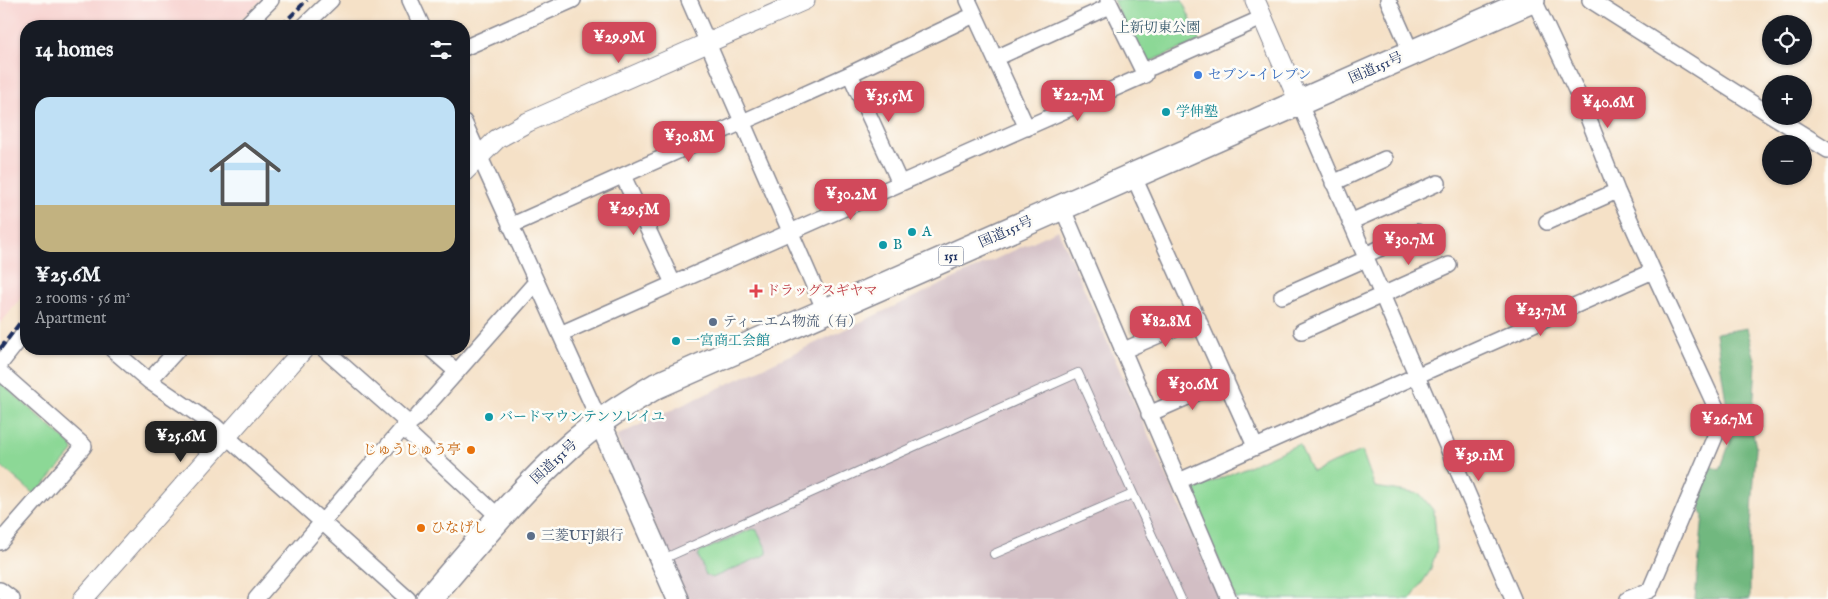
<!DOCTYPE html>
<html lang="en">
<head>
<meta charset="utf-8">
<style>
	body { margin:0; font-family:"IM FELL English","Noto Serif JP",serif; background:#242831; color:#f1f3f6; height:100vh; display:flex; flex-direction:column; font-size:19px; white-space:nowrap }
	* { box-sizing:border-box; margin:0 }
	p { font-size:16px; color:#9ea1a6 }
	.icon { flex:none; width:28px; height:28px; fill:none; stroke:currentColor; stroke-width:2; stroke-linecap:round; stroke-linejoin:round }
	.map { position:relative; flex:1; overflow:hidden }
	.details { position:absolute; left:20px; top:20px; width:450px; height:335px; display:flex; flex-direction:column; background:#171b24; border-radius:20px; box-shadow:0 1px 4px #0004 }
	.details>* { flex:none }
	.tools { position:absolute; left:1762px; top:15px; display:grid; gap:10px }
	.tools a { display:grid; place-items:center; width:50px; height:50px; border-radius:50%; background:#171b24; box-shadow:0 1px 4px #0004; font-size:25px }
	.price { position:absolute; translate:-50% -42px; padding:0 11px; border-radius:10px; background:#d1495b; color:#fff; font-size:16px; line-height:32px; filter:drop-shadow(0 1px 2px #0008) }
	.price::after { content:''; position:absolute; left:50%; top:30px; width:15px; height:11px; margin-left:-8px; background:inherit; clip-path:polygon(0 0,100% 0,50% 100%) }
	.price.on { background:#222; color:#fff }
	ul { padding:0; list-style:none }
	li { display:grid; align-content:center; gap:10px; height:265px; padding:0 15px }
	li span { display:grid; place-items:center; height:155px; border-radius:15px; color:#555 }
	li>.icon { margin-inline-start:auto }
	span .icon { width:90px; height:90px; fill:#fffc; stroke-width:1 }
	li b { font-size:21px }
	h2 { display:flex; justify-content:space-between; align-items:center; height:60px; padding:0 15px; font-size:21px }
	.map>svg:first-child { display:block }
	.built { fill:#f7d0ce }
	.industrial { fill:#d2bec4 }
	.green { fill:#8cd896; stroke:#54847a }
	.forest { fill:#71b87f; stroke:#46746e }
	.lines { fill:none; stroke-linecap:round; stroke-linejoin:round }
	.service-casing { stroke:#888892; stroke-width:10 }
	.minor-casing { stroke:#888892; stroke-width:18 }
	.tertiary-casing { stroke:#888892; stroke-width:21 }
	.secondary-casing { stroke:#888892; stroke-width:24 }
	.trunk-casing { stroke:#888892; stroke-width:28 }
	.service { stroke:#fff; stroke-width:8 }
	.minor { stroke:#fff; stroke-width:15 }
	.tertiary { stroke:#fff; stroke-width:19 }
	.secondary { stroke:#fff; stroke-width:21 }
	.trunk { stroke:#fff; stroke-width:25 }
	.rail { stroke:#1b2f5e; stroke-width:4; stroke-dasharray:8 4; stroke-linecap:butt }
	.shop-dot { fill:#3f7fe0; stroke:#fdfcf7; stroke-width:2 }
	.culture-dot { fill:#0f9aa8; stroke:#fdfcf7; stroke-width:2 }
	.health-dot { fill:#e0444e; stroke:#fdfcf7; stroke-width:2 }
	.service-dot { fill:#5c6f8a; stroke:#fdfcf7; stroke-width:2 }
	.food-dot { fill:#e8710a; stroke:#fdfcf7; stroke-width:2 }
	.labels { text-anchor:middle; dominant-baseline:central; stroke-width:5; stroke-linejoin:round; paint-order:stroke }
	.shield { fill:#fdfcf7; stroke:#5f6c8c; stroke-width:1 }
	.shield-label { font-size:12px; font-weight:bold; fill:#1b2f5e }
	.park-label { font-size:14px; fill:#37596c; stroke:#fdfcf7 }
	.street-label { font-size:14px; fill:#1b2f5e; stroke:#fdfcf7 }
	.shop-label { font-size:14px; fill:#366cbe; stroke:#fdfcf7; text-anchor:start }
	.culture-label { font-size:14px; fill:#0d838f; stroke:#fdfcf7; text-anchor:start }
	.health-label { font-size:14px; fill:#be3a42; stroke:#fdfcf7; text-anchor:start }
	.service-label { font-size:14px; fill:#4e5e75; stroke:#fdfcf7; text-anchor:start }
	.food-label { font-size:14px; fill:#c56008; stroke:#fdfcf7; text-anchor:end }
</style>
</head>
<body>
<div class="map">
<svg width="1828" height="599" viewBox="0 0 1828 599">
	<rect width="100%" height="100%" fill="#fdfcf7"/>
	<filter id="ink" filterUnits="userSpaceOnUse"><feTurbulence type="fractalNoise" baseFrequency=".02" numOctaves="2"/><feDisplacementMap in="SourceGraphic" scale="10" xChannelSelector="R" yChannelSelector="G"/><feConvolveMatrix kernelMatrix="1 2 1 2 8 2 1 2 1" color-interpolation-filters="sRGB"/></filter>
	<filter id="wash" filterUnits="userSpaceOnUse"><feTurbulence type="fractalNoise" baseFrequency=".0096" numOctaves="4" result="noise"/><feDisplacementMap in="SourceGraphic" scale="20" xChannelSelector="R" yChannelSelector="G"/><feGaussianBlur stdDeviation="1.12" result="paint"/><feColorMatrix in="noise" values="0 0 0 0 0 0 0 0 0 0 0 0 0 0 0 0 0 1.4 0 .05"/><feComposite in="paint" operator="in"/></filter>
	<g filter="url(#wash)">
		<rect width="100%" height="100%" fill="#f5e1c7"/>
		<path class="built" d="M0,0h261l-27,26h-208v266l-26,32z"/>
		<path class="industrial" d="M1058,230l163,369h-533l-72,-163z"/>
		<path class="green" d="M1113,0h69l18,41 -56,23z
			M0,382l71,63 2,6 -38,44 -35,-30z
			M1299,444l13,28 50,-21 13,36 45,7 14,17 3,38 -7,22 -19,28h-175l-47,-107z
			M752,529l5,1 10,20v4l-55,24 -6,-3 -8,-19 2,-4z"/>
		<path class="forest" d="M1747,328l9,36 -4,63 4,21 -6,95v56h-55l8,-83 -8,-25 12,-26 13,5 10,-28v-13l-14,-96z"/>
	</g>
	<g filter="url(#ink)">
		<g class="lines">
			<g class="service-casing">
				<path id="service" d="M994,554l139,-60
					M663,559l415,-186 103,226"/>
			</g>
			<g class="minor-casing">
				<path id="minor" d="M410,0l12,26
					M689,0l136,311
					M968,0l59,128
					M1388,0l23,52
					M1534,0l49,105 34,86 36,80 66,143v13l-69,163 -22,9
					M1590,0l181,115
					M245,26l26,-26
					M304,26l27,-26
					M464,48l109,-48
					M996,58l114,-52
					M1152,67l110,-49
					M850,74l50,109
					M1299,102l214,497
					M1773,116l55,34
					M464,122l136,300
					M1133,175l122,271
					M623,176l50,107
					M1333,183l52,-24
					M1062,207l167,392
					M1350,222l88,-39
					M1547,222l70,-31
					M510,226l340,-152 124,-59
					M1365,255l52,-23
					M1282,296l84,-37
					M1302,331l147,-66
					M560,334l585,-259 -37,-75
					M112,349l37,32 66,45 193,173
					M324,349l84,74
					M431,349l26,23
					M1122,351l76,-33
					M0,364l26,-33
					M0,372l84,74 -84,96
					M149,381l29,-32
					M1149,414l77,-34
					M403,428l97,90
					M1179,481l474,-210
					M0,590l12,9
					M256,599l147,-171 13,-10 120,-136"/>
			</g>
			<g class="tertiary-casing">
				<path id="tertiary" d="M1255,0l44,102
					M464,172l33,-33 31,-17 277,-122
					M83,599l221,-250"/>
			</g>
			<g class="secondary-casing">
				<path id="secondary" d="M600,422l78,177"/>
			</g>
			<g class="trunk-casing">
				<path id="trunk" d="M429,599c45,-52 89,-106 140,-152 26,-24 56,-43 87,-61l876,-386"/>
			</g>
			<use href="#service" class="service"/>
			<use href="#minor" class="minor"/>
			<use href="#tertiary" class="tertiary"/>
			<use href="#secondary" class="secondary"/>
			<use href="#trunk" class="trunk"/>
			<path class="rail" d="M281,26l26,-26
				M0,349l26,-34"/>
		</g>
	</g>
	<circle class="shop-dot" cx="1198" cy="75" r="5"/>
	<g class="culture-dot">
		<circle cx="1166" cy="112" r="5"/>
		<circle cx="912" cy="232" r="5"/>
		<circle cx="883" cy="245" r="5"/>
		<circle cx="676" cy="341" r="5"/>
		<circle cx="489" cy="417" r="5"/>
	</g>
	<path class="health-dot" d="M753.5 283.5h5v5h5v5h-5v5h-5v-5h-5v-5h5z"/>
	<g class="service-dot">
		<circle cx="713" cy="322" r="5"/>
		<circle cx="531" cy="536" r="5"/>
	</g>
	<g class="food-dot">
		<circle cx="471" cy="450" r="5"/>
		<circle cx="421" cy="528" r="5"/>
	</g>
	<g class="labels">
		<rect class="shield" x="938.5" y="246.5" width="25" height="19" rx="4"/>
		<g class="shield-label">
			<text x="951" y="256">151</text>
		</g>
		<g class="park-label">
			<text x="1158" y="28">上新切東公園</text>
		</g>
		<g class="street-label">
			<text transform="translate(1376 68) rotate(-24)">国道151号</text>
			<text transform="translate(1006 232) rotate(-24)">国道151号</text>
			<text transform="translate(554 462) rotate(-43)">国道151号</text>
		</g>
		<g class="shop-label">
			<text x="1208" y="75">セブン-イレブン</text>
		</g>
		<g class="culture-label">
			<text x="1176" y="112">学伸塾</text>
			<text x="922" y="232">A</text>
			<text x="893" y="245">B</text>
			<text x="686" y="341">一宮商工会館</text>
			<text x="499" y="417">バードマウンテンソレイユ</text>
		</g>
		<g class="health-label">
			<text x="766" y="291">ドラッグスギヤマ</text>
		</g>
		<g class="service-label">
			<text x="723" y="322">ティーエム物流（有）</text>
			<text x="541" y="536">三菱UFJ銀行</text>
		</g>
		<g class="food-label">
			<text x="461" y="450">じゅうじゅう亭</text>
			<text x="431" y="528" text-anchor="start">ひなげし</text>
		</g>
	</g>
</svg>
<div class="tools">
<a><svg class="icon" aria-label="locate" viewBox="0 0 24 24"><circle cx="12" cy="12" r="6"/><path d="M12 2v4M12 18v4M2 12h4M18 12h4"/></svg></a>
<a>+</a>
<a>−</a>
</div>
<b class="price" style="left:619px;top:64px">¥29.9M</b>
<b class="price" style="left:1078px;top:122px">¥22.7M</b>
<b class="price" style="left:889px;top:123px">¥35.5M</b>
<b class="price" style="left:1608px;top:129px">¥40.6M</b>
<b class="price" style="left:689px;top:163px">¥30.8M</b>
<b class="price" style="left:851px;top:221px">¥30.2M</b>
<b class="price" style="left:634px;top:236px">¥29.5M</b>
<b class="price" style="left:1409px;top:266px">¥30.7M</b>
<b class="price" style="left:1541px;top:337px">¥23.7M</b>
<b class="price" style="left:1166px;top:348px">¥82.8M</b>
<b class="price" style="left:1193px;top:411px">¥30.6M</b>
<b class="price" style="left:1727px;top:446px">¥26.7M</b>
<b class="price on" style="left:181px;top:463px">¥25.6M</b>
<b class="price" style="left:1479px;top:482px">¥39.1M</b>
<section class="details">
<h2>14 homes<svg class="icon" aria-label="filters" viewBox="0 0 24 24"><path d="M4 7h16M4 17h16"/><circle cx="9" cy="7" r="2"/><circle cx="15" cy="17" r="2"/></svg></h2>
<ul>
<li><span style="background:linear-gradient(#bfe0f5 70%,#c2b280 0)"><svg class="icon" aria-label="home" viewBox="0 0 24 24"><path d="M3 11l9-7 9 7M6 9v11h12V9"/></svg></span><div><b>¥25.6M</b><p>2 rooms · 56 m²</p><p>Apartment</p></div></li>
</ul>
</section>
</div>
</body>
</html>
